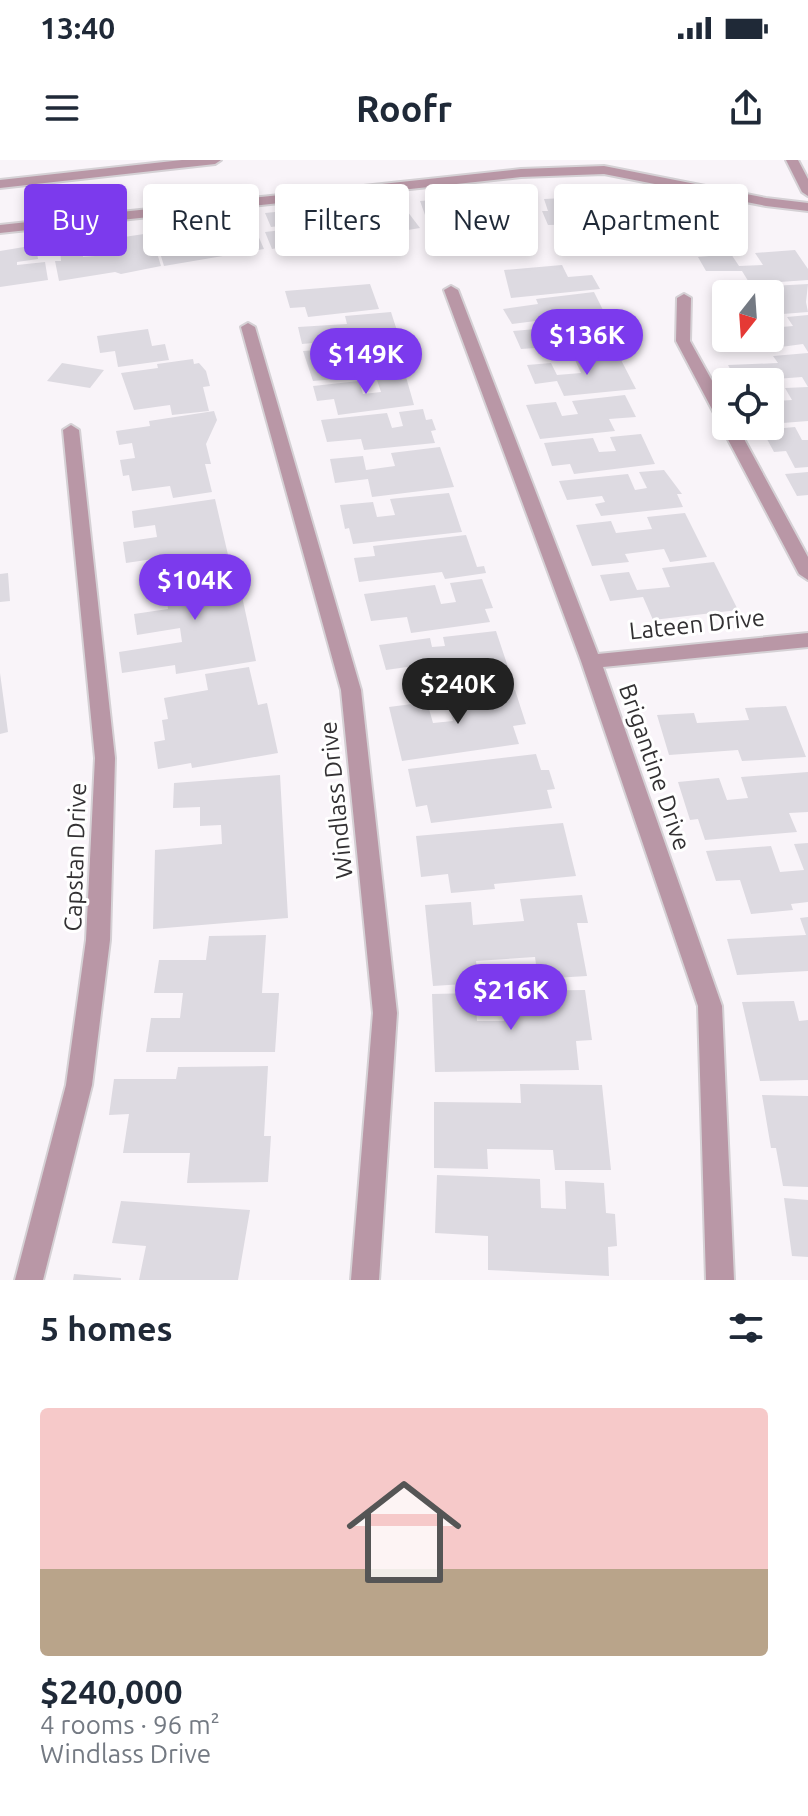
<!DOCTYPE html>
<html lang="en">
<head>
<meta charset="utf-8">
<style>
	body { margin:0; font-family:Ubuntu,sans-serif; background:#f6f6f7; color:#1f2937; height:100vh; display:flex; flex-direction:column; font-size:30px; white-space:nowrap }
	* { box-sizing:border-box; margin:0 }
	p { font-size:26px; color:#747a83 }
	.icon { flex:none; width:44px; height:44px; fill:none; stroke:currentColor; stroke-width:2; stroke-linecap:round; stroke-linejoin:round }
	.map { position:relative; height:1120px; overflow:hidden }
	.panel { display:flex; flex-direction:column; background:#fff; flex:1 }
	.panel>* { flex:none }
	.top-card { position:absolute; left:24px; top:24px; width:760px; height:72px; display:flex; gap:16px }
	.needle { width:52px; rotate:197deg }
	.controls { position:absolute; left:712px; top:120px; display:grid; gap:16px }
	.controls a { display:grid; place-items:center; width:72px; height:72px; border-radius:8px; background:#fff; box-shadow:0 4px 12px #0003; font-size:40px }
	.price { position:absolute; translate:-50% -68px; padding:0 18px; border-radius:28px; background:#7c3aed; color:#fff; font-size:26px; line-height:52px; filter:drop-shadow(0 2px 4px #0008) }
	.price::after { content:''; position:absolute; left:50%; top:48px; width:24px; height:18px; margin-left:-12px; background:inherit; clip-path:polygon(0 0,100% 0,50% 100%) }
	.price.current { background:#222; color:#fff }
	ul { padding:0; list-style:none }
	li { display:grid; align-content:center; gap:16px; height:424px; padding:0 40px }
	li span { display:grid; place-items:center; height:248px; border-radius:8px; color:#555 }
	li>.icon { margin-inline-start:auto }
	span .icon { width:144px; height:144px; fill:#fffc; stroke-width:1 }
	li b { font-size:34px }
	h2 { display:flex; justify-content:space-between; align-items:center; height:96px; padding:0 40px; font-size:34px }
	.tag { padding:0 28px; border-radius:8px; background:#fff; box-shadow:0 4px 12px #0003; font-size:28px; line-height:72px }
	.tag.current { background:#7c3aed; color:#fff }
	.status { display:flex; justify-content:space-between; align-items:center; height:56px; padding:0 40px; background:#fff; direction:ltr }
	.status svg { height:22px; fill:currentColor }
	header { display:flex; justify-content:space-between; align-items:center; height:104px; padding:0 40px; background:#fff; font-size:36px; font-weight:600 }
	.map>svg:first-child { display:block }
	.building { fill:#dddae1 }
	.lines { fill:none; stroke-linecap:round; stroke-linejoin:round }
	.minor-casing { stroke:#d5d1d5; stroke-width:4 }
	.minor { fill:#b997a6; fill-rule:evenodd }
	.labels { text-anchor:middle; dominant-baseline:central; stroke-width:6; stroke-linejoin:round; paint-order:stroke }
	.street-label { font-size:24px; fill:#333133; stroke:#fff }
</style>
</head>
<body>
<div class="status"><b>13:40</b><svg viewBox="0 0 49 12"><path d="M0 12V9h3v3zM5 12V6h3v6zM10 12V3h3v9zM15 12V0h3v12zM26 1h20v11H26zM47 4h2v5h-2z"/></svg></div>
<header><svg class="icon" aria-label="menu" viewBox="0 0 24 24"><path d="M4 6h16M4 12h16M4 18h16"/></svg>Roofr<svg class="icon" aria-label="share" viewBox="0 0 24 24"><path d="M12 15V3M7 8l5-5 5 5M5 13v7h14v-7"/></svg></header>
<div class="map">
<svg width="808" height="1120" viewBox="0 0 808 1120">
	<rect width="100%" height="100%" fill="#f9f4f9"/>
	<path class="building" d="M586,28l6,13 12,-1 1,3h3l-5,-10 19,-2 16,32 -90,2 -6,-14h6l-4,-12 20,-1 5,11 15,-1 -1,-3 10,-1 -1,-2 -19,1 -6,-14z
		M497,31h26l13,35 -45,-2 -53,5 -9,-3 -9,-25 14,-1 1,5h5l-6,-10 23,-2 1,4 20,-1 3,11h5l-3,-12 12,-1 2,8 3,-1z
		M373,41l7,13 -19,2 2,4 23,-3 -6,-11 21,-3 19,25 -84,14 -15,-31 19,-3 6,11 4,-1 -2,-3 12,-2 -6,-10z
		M285,51l3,7 20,-3 16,25 -52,9 -7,-17 26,-3 -2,-4 -18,2 -6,-14z
		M250,57l14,32 -100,17 -7,-23 15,-2 -5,-15 21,-3 2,6 21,-3 3,9 4,-1 -1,-4 13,-2 5,3 -4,-11z
		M144,74l2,7 8,2 7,23 -40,8 -6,-2 -56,9 -4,-20h6l-1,-12 21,-3 2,11 12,-1 -1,-4 -4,1 -3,-15 20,-2 2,8 12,-1 2,5h3l-2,-11z
		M36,85l2,14 -21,3v3l28,-3 3,18 -48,7v-36z
		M795,90l13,19v11l-58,4 -8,-13h-36l-8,-14 33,-3 8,12 24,-1 -8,-12z
		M562,105l6,12 24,-2 8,14 -89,9 -7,-28z
		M370,124l9,25 -71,8 -3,-10 -15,1 -5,-17z
		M808,124l-2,18 2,10 -38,3v-18h8l-7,-11z
		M594,132l14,28 -30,3 -3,-7 -63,8 -9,-15 35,-5 -2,-5z
		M391,152l9,28 -32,3 -1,-5 -65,6 -4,-17 49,-3 -2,-8z
		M808,155v37l-5,-8 -59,8 -8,-14h34v-10l23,-2 -6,-9z
		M605,163l4,7h5l6,11h-6l4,9 -64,6 -4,-9 -29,2 -8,-18 58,-5 5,10 12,-1 -5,-10z
		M148,169l4,17 13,-2 4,16 -51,7 -3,-16 -15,2 -3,-17z
		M399,182l6,19 -27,3 4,11 -69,6 -10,-30 28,-2 3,10 16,-1 -3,-11z
		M808,193v68l-38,3v-34l6,11 16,-1 -7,-12 23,-1 -6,-10 -65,5 -9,-17 50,-2 -5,-7z
		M619,196l17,33 -72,7 -7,-15 -22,3 -8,-19 24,-2 6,12 24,-2 -6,-13z
		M193,199l1,5 5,-1 7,8 4,15 -7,1 6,24 -37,4 -2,-10 -36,5 -13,-37 37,-5 -1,-4z
		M62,203l42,7 -14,18 -43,-7z
		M406,217l8,28 -76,10 -4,-16 -17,2 -4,-15 46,-5 4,13 18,-2 -4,-12z
		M625,235l11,22 -27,2 6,12 -75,8 -14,-34 30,-3 6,14 16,-2 -6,-13z
		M423,249l3,11 6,-1 4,11 -5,1 4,12 -71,7 -3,-11 -34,3 -6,-22 66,-7 5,15 11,-2 -4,-14z
		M214,251l3,9 -11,24 5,20h-6l7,28 -39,6 -3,-12 -38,5 -3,-16 -6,1 -3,-16 15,-2 -3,-15 -13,2 -3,-14 34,-5 -1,-5z
		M795,267l7,13h6v27l-13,1 -9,-17 -12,1 -12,-22z
		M641,274l14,30 -81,10 -4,-10 -18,2 -8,-23 49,-5 6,14 17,-1 -6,-14z
		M440,287l14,40 -82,10 -4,-18 -33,4 -5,-24 33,-3 3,14 29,-4 -4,-13z
		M664,310l18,24h-5l6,13 -82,9 -6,-12 10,-2 -3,-6 -35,4 -8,-19 69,-7 7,16 12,-2 -8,-16z
		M808,312v23l-11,1 -12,-22z
		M449,333l13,39 -109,12 -4,-16 -4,1 -5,-24 33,-3 4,15 18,-2 -5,-16z
		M215,339l14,60 -67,9 -2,-10 -34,5 -3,-21 34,-5 -2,-12 -21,3 -2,-17z
		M685,353l22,44 -37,5 -6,-13 -39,5 4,8 -37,4 -16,-41 35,-4 5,12 36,-4 -5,-12z
		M466,375l11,32 7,-1 2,7 -41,6 -3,-7 -83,10 -5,-24 21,-2 -2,-10z
		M223,401l1,5 11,-2 21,97 -80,13 -1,-9 -53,8 -3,-21 63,-10 -2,-14 -43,7 -3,-21 34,-5 -2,-14 -20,3 -3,-19 52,-7 -1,-6z
		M714,402l24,48 -85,10 -10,-23 -33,4 -10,-26 29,-3 8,18 33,-3 -8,-19z
		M8,413l2,28 -10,1v-28z
		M482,419l11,29 -8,1 5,13 -79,11 -4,-16 -36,4 -7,-27 71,-9 6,19 15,-2 -6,-19z
		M496,471l15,45 -9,1 2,5 -90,12 -7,-27 -21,3 -7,-25 51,-7 2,9 13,-1 -2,-9z
		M249,507l9,38 9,-2 11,50 -86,15 -1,-5 -33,6 -4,-27 11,-2 -3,-20 6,-1 -4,-21 44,-8 -3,-16z
		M0,513l8,59 -8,2z
		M515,530l11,34 -13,2 6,18 -117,17 -13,-54 38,-5 6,21 20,-2 -6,-22z
		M786,546l20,51 -64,4 -4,-11 -69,5 -12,-40 37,-2 3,10 52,-3 -4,-12z
		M536,594l5,16h8l6,19 -8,1 5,18 -121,15 -4,-18 -11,2 -8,-38z
		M808,612v40l-19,1 8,19 -92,8 -7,-21 -8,1 -12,-38 41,-4 8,22 21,-2 -7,-21z
		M280,615l8,143 -135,11 2,-79 67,-6 -1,-19 -21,1v-19l-27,1 1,-25z
		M563,663l13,53 -82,8 1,5 -44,4 -3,-19 -27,3 -5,-41z
		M808,683v59l-17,2 2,6 -42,4 -11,-34 -24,1 -10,-30 65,-5 9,26 24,-2 -10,-26z
		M582,735l6,28h-11l10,53 -49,3 -3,-22 -59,4 3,22 -46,3 -8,-81 46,-3 2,23 51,-4 -4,-22z
		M808,757v54l-71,4 -10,-36 79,-4 -6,-17z
		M266,775l-4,58h17l-4,59h-129l5,-34h29l3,-25h-29l5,-33h47l3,-24z
		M585,830l7,50 -16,1 3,29 -144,2 -3,-78 43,-1 2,28h27l-3,-30z
		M794,841l5,20 9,-1v60l-48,1 -18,-79z
		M268,906l-4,70h7l-3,46 -81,1 3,-30h-67l6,-39 -20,1 5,-36h62l2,-12z
		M520,924l82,1 9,85h-56l-2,-20 -66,-1 1,20 -54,-1v-66l87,1z
		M762,935l46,1v91l-25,-1 -7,-38h-5z
		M437,1015l103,4 1,29 25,1 -1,-28 39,2 2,30 9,1 2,32 -9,1 1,29 -121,-6v-34l-53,-3z
		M784,1038l24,2v57l-16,-1z
		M121,1041l129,9 -12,70h-99l7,-34 -34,-3z
		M74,1114l47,4v2h-48z"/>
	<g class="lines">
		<g class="minor-casing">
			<path id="minor" d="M182,0h39l-6,4 -215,24v-8z
				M786,0h12l10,19v17l-6,-4z
				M604,6l162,32 42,5v8l-42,-5 -162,-32 -83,3 -521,56v-8l521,-56z
				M451,126l7,4 140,364 210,-21v14l-205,20 119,339 12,274h-28l-8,-274 -117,-345 -137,-371z
				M684,134l7,4 -1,43 36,65v20h11l71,131v23l-9,-6 -123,-233 1,-43z
				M248,163l7,4 106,363 36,323 -18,267h-28l22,-267 -32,-323 -100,-363z
				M71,265l8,5 36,328 -5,182 -18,145 -49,195h-28l51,-195 20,-145 9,-182 -32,-328z"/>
		</g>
		<use href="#minor" class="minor"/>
	</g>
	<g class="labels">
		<g class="street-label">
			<text transform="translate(697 464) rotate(-6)">Lateen Drive</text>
			<text transform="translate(655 607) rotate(71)">Brigantine Drive</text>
			<text transform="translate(336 640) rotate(-96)">Windlass Drive</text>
			<text transform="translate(75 697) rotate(-88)">Capstan Drive</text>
		</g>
	</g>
</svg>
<div class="controls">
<a><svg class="needle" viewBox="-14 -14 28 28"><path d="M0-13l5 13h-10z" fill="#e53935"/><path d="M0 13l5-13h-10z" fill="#747a83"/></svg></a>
<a><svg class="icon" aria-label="locate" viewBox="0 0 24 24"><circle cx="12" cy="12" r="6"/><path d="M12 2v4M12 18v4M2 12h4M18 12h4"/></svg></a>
</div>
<b class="price" style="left:587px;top:217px">$136K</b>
<b class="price" style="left:366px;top:236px">$149K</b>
<b class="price" style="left:195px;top:462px">$104K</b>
<b class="price current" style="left:458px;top:566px">$240K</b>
<b class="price" style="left:511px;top:872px">$216K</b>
<div class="top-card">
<a class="tag current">Buy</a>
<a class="tag">Rent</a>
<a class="tag">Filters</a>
<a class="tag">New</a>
<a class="tag">Apartment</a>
</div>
</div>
<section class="panel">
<h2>5 homes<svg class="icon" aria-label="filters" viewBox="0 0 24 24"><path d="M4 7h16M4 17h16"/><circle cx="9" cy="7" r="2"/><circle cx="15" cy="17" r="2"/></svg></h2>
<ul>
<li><span style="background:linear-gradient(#f6c9c9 65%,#b9a48a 0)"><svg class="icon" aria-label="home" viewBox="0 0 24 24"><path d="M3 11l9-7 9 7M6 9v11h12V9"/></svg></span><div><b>$240,000</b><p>4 rooms · 96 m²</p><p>Windlass Drive</p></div></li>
</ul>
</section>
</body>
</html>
